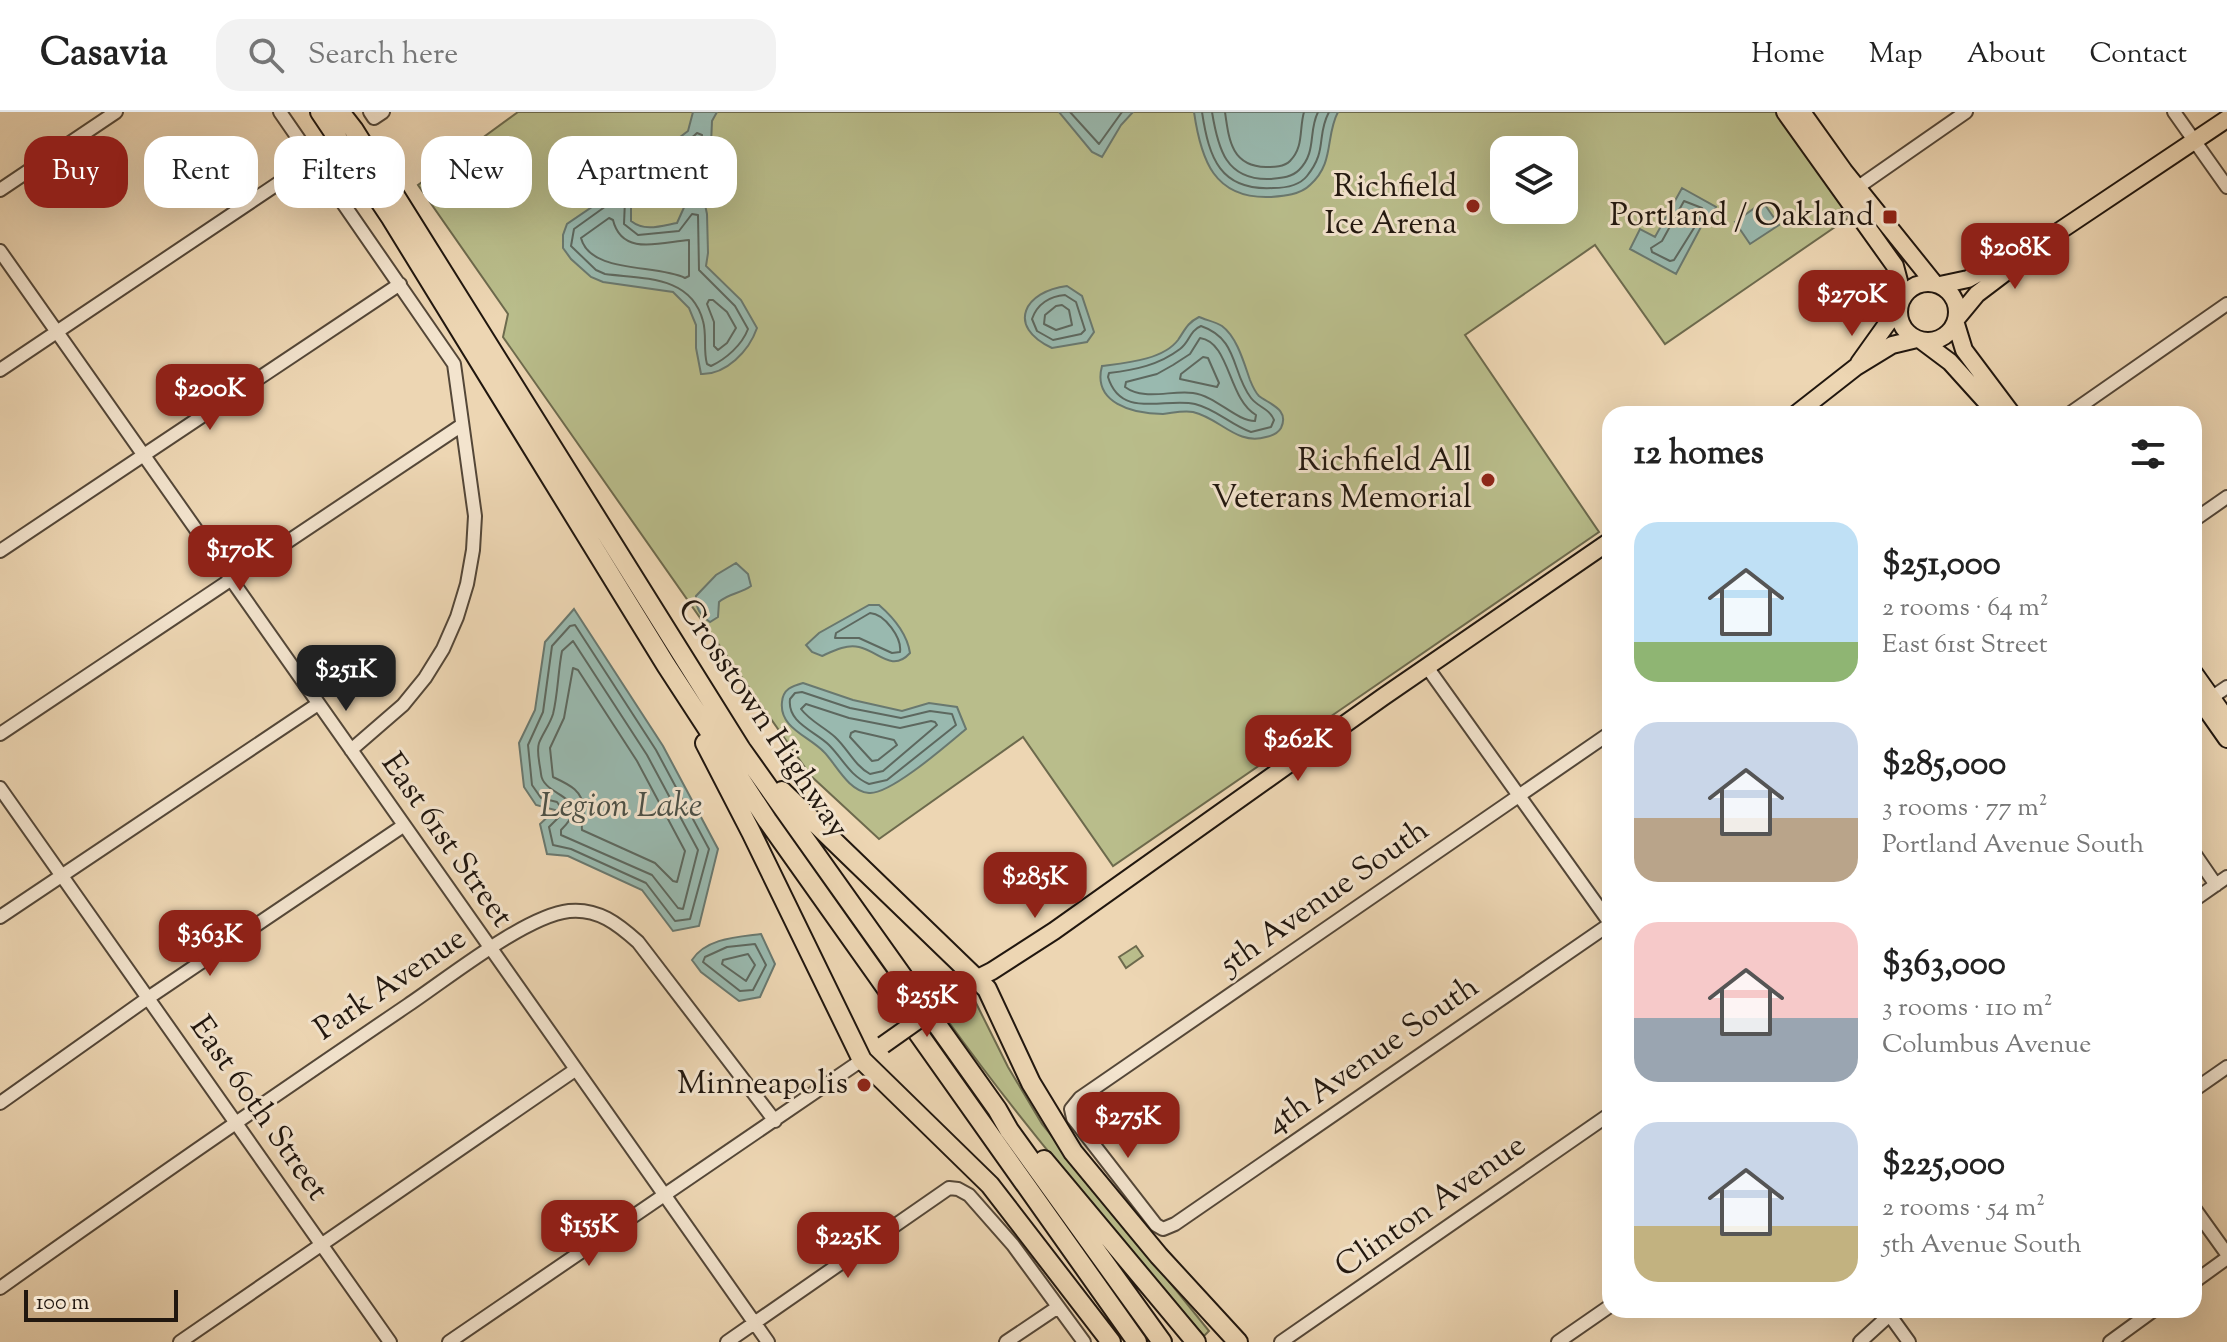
<!DOCTYPE html>
<html lang="en">
<head>
<meta charset="utf-8">
<style>
	body { margin:0; font-family:"Sorts Mill Goudy",serif; background:#f2f2f2; color:#222; height:100vh; display:flex; flex-direction:column; font-size:30px; white-space:nowrap }
	* { box-sizing:border-box; margin:0 }
	p { font-size:26px; color:#767676 }
	.icon { flex:none; width:44px; height:44px; fill:none; stroke:currentColor; stroke-width:2; stroke-linecap:round; stroke-linejoin:round }
	.map { position:relative; flex:1; overflow:hidden }
	.drawer { position:absolute; left:1602px; top:294px; width:600px; height:912px; display:flex; flex-direction:column; background:#fff; border-radius:24px; box-shadow:0 8px 32px #0002 }
	.drawer>* { flex:none }
	.banner { position:absolute; left:24px; top:24px; width:760px; height:72px; display:flex; gap:16px }
	.buttons { position:absolute; left:1490px; top:24px; display:grid; gap:16px }
	.buttons a { display:grid; place-items:center; width:88px; height:88px; border-radius:16px; background:#fff; box-shadow:0 8px 32px #0002; font-size:40px }
	.scale { position:absolute; left:24px; bottom:20px; width:154px; box-sizing:border-box; padding-left:8px; border:4px solid #21170f; border-top:0; font-size:22px; line-height:28px; white-space:nowrap; color:#21170f; -webkit-text-stroke:6px #f3e4ce; paint-order:stroke }
	.price { position:absolute; translate:-50% -68px; padding:0 18px; border-radius:16px; background:#8f2418; color:#fff; font-size:26px; line-height:52px; filter:drop-shadow(0 2px 4px #0008) }
	.price::after { content:''; position:absolute; left:50%; top:48px; width:24px; height:18px; margin-left:-12px; background:inherit; clip-path:polygon(0 0,100% 0,50% 100%) }
	.price.active { background:#222; color:#fff }
	ul { padding:0; list-style:none }
	li { display:flex; align-items:center; gap:24px; height:200px; padding:0 32px }
	li span { display:grid; place-items:center; flex:none; width:224px; height:160px; border-radius:24px; color:#555 }
	li>.icon { margin-inline-start:auto }
	span .icon { width:96px; height:96px; fill:#fffc; stroke-width:1 }
	li b { font-size:34px }
	h2 { display:flex; justify-content:space-between; align-items:center; height:96px; padding:0 32px; font-size:34px }
	.tag { padding:0 28px; border-radius:24px; background:#fff; box-shadow:0 8px 32px #0002; font-size:28px; line-height:72px }
	.tag.active { background:#8f2418; color:#fff }
	header { display:flex; align-items:center; gap:48px; box-sizing:border-box; height:112px; padding:0 40px; background:#fff; border-bottom:2px solid #e0e0e0 }
	header strong { font-size:38px }
	nav { display:flex; gap:44px; margin-inline-start:auto; font-size:28px }
	.search { width:560px; height:72px; background:#f2f2f2; display:flex; align-items:center; gap:20px; box-sizing:border-box; padding:0 28px; border-radius:24px; color:#767676; font-size:30px }
	.map>svg:first-child { display:block }
	.green { fill:#b9bd8b; stroke:#6d6a4d; stroke-width:2; fill-rule:evenodd }
	.water { fill:#99b9af; stroke:#69786f; stroke-width:2; fill-rule:evenodd }
	.lines { fill:none; stroke-linecap:round; stroke-linejoin:round }
	.shore { stroke:#5d685f; stroke-width:2 }
	.minor-casing { stroke:#544738; stroke-width:16 }
	.major-casing { stroke:#21170f; stroke-width:20 }
	.highway-casing { stroke:#21170f; stroke-width:22 }
	.minor { stroke:#f3e4ce; stroke-width:12 }
	.major { stroke:#edd6b3; stroke-width:16 }
	.highway { stroke:#edd6b3; stroke-width:18 }
	.major-bridge-casing { stroke:#21170f; stroke-width:20; stroke-linecap:butt }
	.major-bridge { stroke:#edd6b3; stroke-width:16 }
	.poi-dot { fill:#8f2418; stroke:#f3e4ce; stroke-width:3 }
	.labels { text-anchor:middle; dominant-baseline:central; stroke-width:6; stroke-linejoin:round; paint-order:stroke }
	.poi-label { font-size:32px; fill:#21170f; stroke:#f3e4ce; text-anchor:end }
	.street-label { font-size:32px; fill:#21170f; stroke:#f3e4ce }
	.water-label { font-size:34px; font-style:italic; fill:#4b5047; stroke:#f3e4ce }
</style>
</head>
<body>
<header>
<strong>Casavia</strong>
<div class="search"><svg class="icon" aria-label="search" viewBox="0 0 24 24"><circle cx="10" cy="10" r="6"/><path d="M15 15l6 6"/></svg>Search here</div>
<nav><a>Home</a><a>Map</a><a>About</a><a>Contact</a></nav>
</header>
<div class="map">
<svg width="2227" height="1230" viewBox="0 0 2227 1230">
	<rect width="100%" height="100%" fill="#edd6b3"/>
	<filter id="stains"><feTurbulence type="fractalNoise" baseFrequency=".0025" numOctaves="4"/><feColorMatrix values="0 0 0 0 .2 0 0 0 0 .09 0 0 0 0 .02 0 0 0 .5 -.17"/></filter>
	<radialGradient id="worn" r=".72"><stop offset=".6" stop-color="#630" stop-opacity="0"/><stop offset="1" stop-color="#630" stop-opacity=".3"/></radialGradient>
	<path class="green" d="M518,0h1260l73,104 -186,128 -70,-99 -130,90 134,197 -486,334 -90,-129 -144,102 -68,-63 -308,-439 5,-23 -90,-129zM1504,38h60v60h-60z
		M1136,834l7,10 -17,12 -7,-11z
		M975,889l33,66 34,57 167,207 -5,5c-88,-103 -177,-205 -256,-315z"/>
	<path class="water" d="M693,0h24l-5,9 -1,24 -9,45 5,24 1,39 -2,13 35,34 16,28c-8,23 -31,47 -56,46l-5,-26v-23l-7,-17 -16,-16 -70,-10 -12,-5 -20,-18 -8,-11v-13l4,-11 41,-28 27,-37 18,-13 27,-9 8,-6zM647,77l34,4 5,10 -9,20c-16,3 -32,9 -46,-2v-13l6,-16z
		M1059,0h74l-12,13 -19,32 -10,-5z
		M1194,0h144c-13,24 -3,51 -28,73 -10,10 -27,11 -40,12 -56,2 -69,-37 -76,-85z
		M1682,76l34,19 -11,19 -3,-1 -26,49 -46,-25 10,-20 15,8z
		M1763,90l16,23 -29,19 -15,-22z
		M1067,174l15,10 12,36 -7,10 -35,6c-47,-22 -27,-57 15,-62z
		M1199,205c7,3 17,5 23,9 15,11 22,37 28,54 2,5 5,12 9,16 10,8 31,13 22,32 -3,5 -10,8 -15,9 -29,9 -46,-19 -73,-25 -10,-2 -20,1 -30,2 -30,0 -71,-11 -61,-48 23,-3 61,-6 76,-26 7,-10 9,-17 21,-23z
		M736,451l12,11 3,12c-11,8 -22,7 -32,16l-1,15 -8,5c-10,-7 -14,-13 -14,-26l20,-21z
		M869,493h10c15,13 28,28 31,48 -18,20 -32,-2 -51,-6 -13,-3 -26,4 -37,9l-10,-4 -6,-7 13,-12z
		M574,497l89,137 55,103 -19,77 -26,5 -31,-41 -74,-34 -21,-2 -7,-30 15,-14 -19,-5 -12,-18 -5,-44 16,-33 10,-68z
		M803,571l50,17 49,11 27,-8 28,4 9,22c-18,15 -76,66 -97,64 -21,-2 -33,-29 -45,-41 -15,-16 -45,-24 -42,-50 1,-13 10,-16 21,-19z
		M761,822l14,30 -15,33 -21,4 -38,-29 -9,-12c14,-22 46,-23 69,-26z"/>
	<g class="lines">
		<path class="shore" d="M1070,0l29,32 23,-32
			M1202,0c7,46 18,79 71,76 12,0 26,-2 34,-12 21,-26 9,-40 22,-64
			M1212,0c6,37 14,68 57,67 10,-1 22,-1 30,-9 18,-18 9,-38 19,-58
			M1225,0c4,29 7,54 41,55 8,0 18,0 24,-6 14,-14 9,-32 14,-49
			M697,21l5,2 -9,55 -22,-6 -39,-2c2,-31 47,-30 65,-49z
			M683,43l5,4 -4,16 -28,-5 4,-7z
			M620,84l5,4 -1,24 14,11 41,-4 13,-17 6,1 1,55 36,36 13,23c-6,16 -22,30 -37,37l-4,-2c-4,-14 0,-29 -4,-43 -12,-46 -60,-42 -98,-47l-9,-4 -25,-24 3,-17z
			M1684,89l18,7 2,4 -30,48 -4,1 -18,-9 -1,-4 11,-7z
			M609,106l4,2c9,37 49,22 76,20v36l-4,2c-28,-14 -95,-4 -104,-40z
			M1065,183l11,7 9,28 -4,4 -28,6 -16,-9 -5,-12c5,-15 18,-23 33,-24z
			M709,188h4l14,12 9,16 -9,15 -9,7 -4,-4v-24l-7,-18z
			M1062,193l7,5 3,15 -16,5 -12,-6 1,-9 11,-9z
			M1201,214c38,13 30,46 50,72 8,10 18,10 23,22l-3,7 -20,5c-20,-7 -35,-23 -56,-28 -29,-7 -74,16 -87,-27l1,-4c26,-3 50,-8 71,-24 10,-7 9,-18 21,-23z
			M1200,226c30,4 28,61 56,77l-1,6c-19,0 -39,-25 -62,-28 -22,-3 -49,8 -68,-6l1,-5 31,-8 16,-9 17,-11z
			M1203,245l5,1 11,25 -2,4 -37,-8 1,-5z
			M870,501c15,1 32,25 30,39l-8,1 -33,-15h-24l1,-5z
			M575,513l81,125 53,99 -19,70 -15,2 -29,-38 -75,-34 -18,-4 -4,-18 11,-11 2,-7 -5,-7 -16,-4 -9,-13 -4,-40 15,-33 9,-66 18,-20z
			M573,529l74,114 51,95 -15,59 -5,-1 -26,-33 -91,-40v-5c35,-35 -18,-32 -20,-56 -1,-10 -5,-22 -2,-31 4,-10 11,-19 14,-29 5,-20 5,-43 9,-63z
			M573,556l5,2 59,91 48,90 -8,31 -4,-1 -18,-18 -73,-33c-1,-7 2,-13 2,-20 -1,-20 -16,-26 -31,-33l-3,-29 14,-30z
			M802,580l48,16 51,10 29,-7 22,3 4,11 -69,55 -18,4c-19,-8 -26,-25 -40,-39 -14,-14 -42,-22 -39,-46l5,-6z
			M806,592l43,14 51,10 31,-7 4,1 2,3 -54,46 -13,3c-16,-9 -22,-25 -35,-37 -11,-10 -25,-16 -34,-28z
			M855,619l39,9 3,5 -19,15 -6,1 -22,-24 1,-4z
			M755,832l11,21 -13,25 -13,1 -37,-29 2,-5 22,-10z
			M748,842l7,11 -9,16 -24,-17 1,-4z"/>
		<g class="minor-casing">
			<path id="minor" d="M280,0l174,252 21,152 -2,34 -6,34 -10,33 -14,32 -18,29 -22,27 -52,45
				M370,0l4,6 9,-6
				M2174,0l53,75
				M0,78l116,-78
				M1851,80l115,-80
				M0,139l768,1091
				M0,258l313,-210
				M2069,302l158,-110
				M2194,408l33,-23
				M0,439l400,-267
				M1427,555l183,256
				M2205,590l22,-15
				M1610,621l-530,365 -9,11 2,9 83,107 7,4 12,-5 435,-300
				M0,622l462,-309
				M0,676l390,554
				M2194,741l22,32
				M2194,788l33,-23
				M0,805l318,-213
				M2194,978l33,-23
				M0,991l148,-105 255,-172
				M2194,1096l33,46
				M2194,1170l33,-24
				M0,1176c135,-96 271,-190 408,-283 39,-26 117,-89 161,-94 29,-3 49,13 69,31l137,179
				M1886,1198l23,32
				M180,1230l395,-272
				M449,1230l413,-282
				M727,1230l222,-154 9,1 11,6 44,50 71,97
				M1006,1230l52,-35
				M1281,1230l329,-228
				M1558,1230l52,-36
				M1860,1230l35,-32
				M2110,1230l44,-32"/>
		</g>
		<g class="major-casing">
			<path id="major" d="M1785,0l110,154 4,15 1,22
				M1802,0l42,59 90,112
				M1899 200a29 29 0 1 1 58 0a29 29 0 1 1-58 0Z
				M1940,173l28,-6 73,-40
				M1958,205l19,-23 84,-64 166,-111
				M1956,212l8,26 48,64
				M1922,229l28,21 47,52
				M1859,251l40,-56
				M1796,302l60,-47 36,-22 25,-6
				M2194,561l32,45
				M2194,580l33,47
				M948,887l28,-20 16,-8 62,-40 329,-234 227,-156"/>
		</g>
		<g class="highway-casing">
			<path id="highway" d="M320,0l71,106 275,447 101,155 370,522
				M340,0l14,18 387,619 256,360 12,21 153,212
				M705,631l46,89 111,228 128,125 121,157
				M782,679l205,198 44,94 42,69 86,104 79,86
				M1044,1048l152,182"/>
		</g>
		<use href="#minor" class="minor"/>
		<use href="#major" class="major"/>
		<use href="#highway" class="highway"/>
		<g class="major-bridge-casing">
			<path id="major-bridge" d="M883,933l65,-46"/>
		</g>
		<use href="#major-bridge" class="major-bridge"/>
	</g>
	<g class="poi-dot">
		<circle cx="1473" cy="94" r="8"/>
		<rect x="1882" y="97" width="16" height="16" rx="4"/>
		<circle cx="1488" cy="368" r="8"/>
		<circle cx="864" cy="973" r="8"/>
	</g>
	<g class="labels">
		<g class="poi-label">
			<text x="1457" y="76">Richfield<tspan x="1457" dy="37">Ice Arena</tspan></text>
			<text x="1874" y="105">Portland / Oakland</text>
			<text x="1472" y="350">Richfield All<tspan x="1472" dy="37">Veterans Memorial</tspan></text>
			<text x="848" y="973">Minneapolis</text>
		</g>
		<g class="street-label">
			<text transform="translate(762 607) rotate(56)">Crosstown Highway</text>
			<text transform="translate(446 729) rotate(55)">East 61st Street</text>
			<text transform="translate(1325 786) rotate(-35)">5th Avenue South</text>
			<text transform="translate(391 873) rotate(-34)">Park Avenue</text>
			<text transform="translate(1373 944) rotate(-35)">4th Avenue South</text>
			<text transform="translate(258 997) rotate(55)">East 60th Street</text>
			<text transform="translate(1431 1095) rotate(-35)">Clinton Avenue</text>
		</g>
		<g class="water-label">
			<text x="621" y="695">Legion Lake</text>
		</g>
	</g>
	<rect width="100%" height="100%" filter="url(#stains)"/>
	<rect width="100%" height="100%" fill="url(#worn)"/>
</svg>
<div class="buttons">
<a><svg class="icon" aria-label="layers" viewBox="0 0 24 24"><path d="M12 4l9 5-9 5-9-5zM3 14l9 5 9-5"/></svg></a>
</div>
<div class="scale">100 m</div>
<b class="price" style="left:2015px;top:179px">$208K</b>
<b class="price" style="left:1852px;top:226px">$270K</b>
<b class="price" style="left:210px;top:320px">$200K</b>
<b class="price" style="left:240px;top:481px">$170K</b>
<b class="price active" style="left:346px;top:601px">$251K</b>
<b class="price" style="left:1298px;top:671px">$262K</b>
<b class="price" style="left:1035px;top:808px">$285K</b>
<b class="price" style="left:210px;top:866px">$363K</b>
<b class="price" style="left:927px;top:927px">$255K</b>
<b class="price" style="left:1128px;top:1048px">$275K</b>
<b class="price" style="left:589px;top:1156px">$155K</b>
<b class="price" style="left:848px;top:1168px">$225K</b>
<div class="banner">
<a class="tag active">Buy</a>
<a class="tag">Rent</a>
<a class="tag">Filters</a>
<a class="tag">New</a>
<a class="tag">Apartment</a>
</div>
<section class="drawer">
<h2>12 homes<svg class="icon" aria-label="filters" viewBox="0 0 24 24"><path d="M4 7h16M4 17h16"/><circle cx="9" cy="7" r="2"/><circle cx="15" cy="17" r="2"/></svg></h2>
<ul>
<li><span style="background:linear-gradient(#bfe0f5 75%,#8fb573 0)"><svg class="icon" aria-label="home" viewBox="0 0 24 24"><path d="M3 11l9-7 9 7M6 9v11h12V9"/></svg></span><div><b>$251,000</b><p>2 rooms · 64 m²</p><p>East 61st Street</p></div></li>
<li><span style="background:linear-gradient(#c9d6e8 60%,#b9a48a 0)"><svg class="icon" aria-label="home" viewBox="0 0 24 24"><path d="M3 11l9-7 9 7M6 9v11h12V9"/></svg></span><div><b>$285,000</b><p>3 rooms · 77 m²</p><p>Portland Avenue South</p></div></li>
<li><span style="background:linear-gradient(#f6c9c9 60%,#9aa5b1 0)"><svg class="icon" aria-label="home" viewBox="0 0 24 24"><path d="M3 11l9-7 9 7M6 9v11h12V9"/></svg></span><div><b>$363,000</b><p>3 rooms · 110 m²</p><p>Columbus Avenue</p></div></li>
<li><span style="background:linear-gradient(#c9d6e8 65%,#c2b280 0)"><svg class="icon" aria-label="home" viewBox="0 0 24 24"><path d="M3 11l9-7 9 7M6 9v11h12V9"/></svg></span><div><b>$225,000</b><p>2 rooms · 54 m²</p><p>5th Avenue South</p></div></li>
</ul>
</section>
</div>
</body>
</html>
